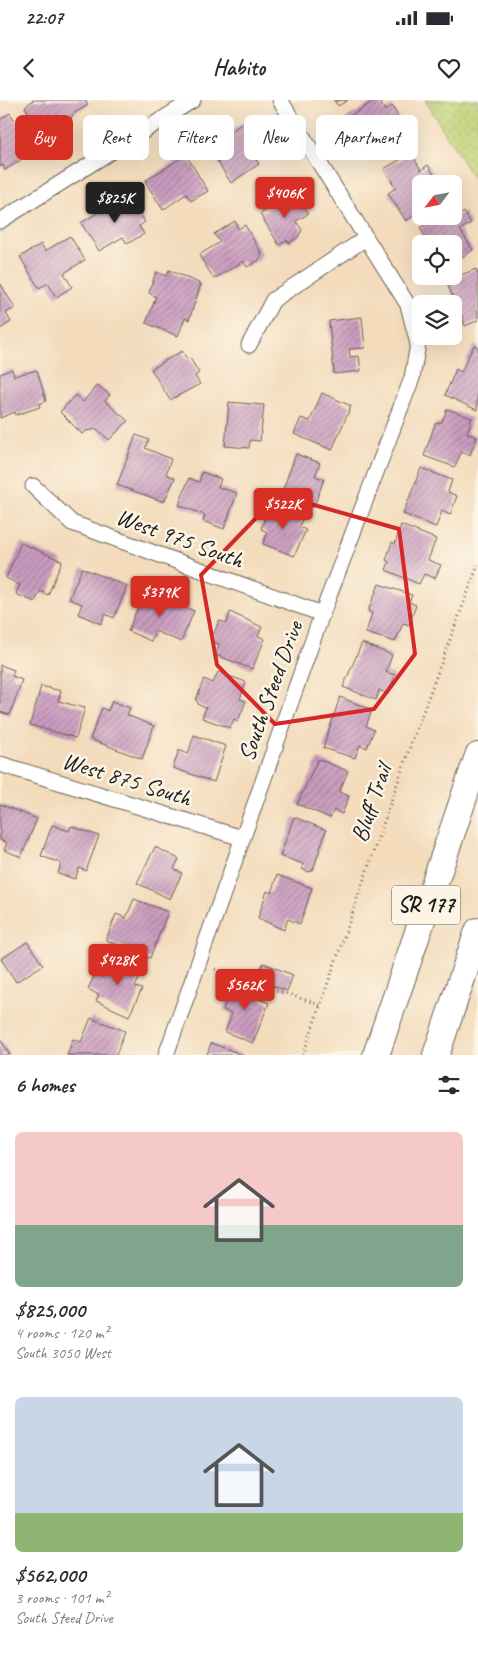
<!DOCTYPE html>
<html lang="en">
<head>
<meta charset="utf-8">
<style>
	body { margin:0; font-family:Caveat,sans-serif; background:#f7f7f7; color:#2b2b33; height:100vh; display:flex; flex-direction:column; font-size:19px; white-space:nowrap }
	* { box-sizing:border-box; margin:0 }
	p { font-size:16px; color:#7c7c81 }
	.icon { flex:none; width:28px; height:28px; fill:none; stroke:currentColor; stroke-width:2; stroke-linecap:round; stroke-linejoin:round }
	.map { position:relative; height:955px; overflow:hidden }
	.panel { display:flex; flex-direction:column; background:#fff; flex:1 }
	.panel>* { flex:none }
	.banner { position:absolute; left:15px; top:15px; width:449px; height:45px; display:flex; gap:10px }
	.needle { width:32px; rotate:238deg }
	.buttons { position:absolute; left:412px; top:75px; display:grid; gap:10px }
	.buttons a { display:grid; place-items:center; width:50px; height:50px; border-radius:8px; background:#fff; box-shadow:0 5px 20px #0002; font-size:25px }
	.price { position:absolute; translate:-50% -42px; padding:0 11px; border-radius:5px; background:#d93025; color:#fff; font-size:16px; line-height:32px; filter:drop-shadow(0 1px 2px #0008) }
	.price::after { content:''; position:absolute; left:50%; top:30px; width:15px; height:11px; margin-left:-8px; background:inherit; clip-path:polygon(0 0,100% 0,50% 100%) }
	.price.current { background:#222; color:#fff }
	ul { padding:0; list-style:none }
	li { display:grid; align-content:center; gap:10px; height:265px; padding:0 15px }
	li span { display:grid; place-items:center; height:155px; border-radius:8px; color:#555 }
	li>.icon { margin-inline-start:auto }
	span .icon { width:90px; height:90px; fill:#fffc; stroke-width:1 }
	li b { font-size:21px }
	h2 { display:flex; justify-content:space-between; align-items:center; height:60px; padding:0 15px; font-size:21px }
	.tag { padding:0 18px; border-radius:8px; background:#fff; box-shadow:0 5px 20px #0002; font-size:18px; line-height:45px }
	.tag.current { background:#d93025; color:#fff }
	.status { display:flex; justify-content:space-between; align-items:center; height:35px; padding:0 25px; background:#fff; direction:ltr }
	.status svg { height:14px; fill:currentColor }
	header { display:flex; justify-content:space-between; align-items:center; height:65px; padding:0 15px; background:#fff; font-size:22px; font-weight:800 }
	.map>svg:first-child { display:block }
	.grass { fill:url(#grass-dots); stroke:#6d7648 }
	.building { fill:url(#building-hatch) }
	.lines { fill:none; stroke-linecap:round; stroke-linejoin:round }
	.minor-casing { stroke:#675f54; stroke-width:17 }
	.motorway-casing { stroke:#675f54; stroke-width:28 }
	.path { stroke:#675f54; stroke-width:3; stroke-dasharray:1 4; stroke-linecap:butt }
	.minor { stroke:#fff; stroke-width:15 }
	.motorway { stroke:#fff; stroke-width:26 }
	.marked { fill:none; stroke:#d62828; stroke-width:4; stroke-linejoin:round }
	.labels { text-anchor:middle; dominant-baseline:central; stroke-width:5; stroke-linejoin:round; paint-order:stroke }
	.shield { fill:#fcf5e5; stroke:#5f5d58; stroke-width:1 }
	.shield-label { font-size:22px; font-weight:bold; fill:#1c1c1c }
	.street-label { font-size:24px; fill:#1c1c1c; stroke:#fcf5e5 }
</style>
</head>
<body>
<div class="status"><b>22:07</b><svg viewBox="0 0 49 12"><path d="M0 12V9h3v3zM5 12V6h3v6zM10 12V3h3v9zM15 12V0h3v12zM26 1h20v11H26zM47 4h2v5h-2z"/></svg></div>
<header><svg class="icon" aria-label="back" viewBox="0 0 24 24"><path d="M15 5l-7 7 7 7"/></svg>Habito<svg class="icon" aria-label="heart" viewBox="0 0 24 24"><path d="M12 20l-8-8c-3-5 5-10 8-4 3-6 11-1 8 4z"/></svg></header>
<div class="map">
<svg width="478" height="955" viewBox="0 0 478 955">
	<defs>
		<pattern id="grass-dots" width="8" height="8" patternUnits="userSpaceOnUse" patternTransform="scale(1.25)"><rect width="8" height="8" fill="#bed174"/><path d="M2 2h.1M6 6h.1" fill="none" stroke="#a3b364" stroke-width="1.8" stroke-linecap="round"/></pattern>
		<pattern id="building-hatch" width="6" height="6" patternUnits="userSpaceOnUse" patternTransform="scale(1.25)"><rect width="6" height="6" fill="#ca9bbf"/><path d="M-1 1l2-2M0 6l6-6M5 7l2-2" fill="none" stroke="#a37e9a"/></pattern>
	</defs>
	<rect width="100%" height="100%" fill="#fcf5e5"/>
	<filter id="ink" filterUnits="userSpaceOnUse"><feTurbulence type="fractalNoise" baseFrequency=".02" numOctaves="2"/><feDisplacementMap in="SourceGraphic" scale="10" xChannelSelector="R" yChannelSelector="G"/><feConvolveMatrix kernelMatrix="1 2 1 2 8 2 1 2 1" color-interpolation-filters="sRGB"/></filter>
	<filter id="wash" filterUnits="userSpaceOnUse"><feTurbulence type="fractalNoise" baseFrequency=".0096" numOctaves="4" result="noise"/><feDisplacementMap in="SourceGraphic" scale="20" xChannelSelector="R" yChannelSelector="G"/><feGaussianBlur stdDeviation="1.12" result="paint"/><feColorMatrix in="noise" values="0 0 0 0 0 0 0 0 0 0 0 0 0 0 0 0 0 1.4 0 .05"/><feComposite in="paint" operator="in"/></filter>
	<g filter="url(#wash)">
		<rect width="100%" height="100%" fill="#f3dbbb"/>
		<path class="grass" d="M425,0h53v86z"/>
		<g id="blocks">
			<path class="building" d="M33,0h52l3,5 -15,9 -5,11 2,2 -15,10 -2,-3 -8,5 -20,-32z
				M334,0h14l-10,6z
				M376,0h3l6,11 7,-5 10,17 -3,7 5,9 -33,20 -6,-10 4,-3 -3,-6 -6,4 -15,-25z
				M10,13l22,35 -13,9 2,3 -16,10 -2,-5 -3,2v-47z
				M249,18l18,26 -15,10 7,10 -28,19 -25,-40 22,-14 2,3z
				M411,53l10,17 7,-5 12,19h-19v27l-15,10 -18,-28 8,-5 -12,-19z
				M186,55l22,36 -17,10 -5,-7 -23,16 -18,-29z
				M296,92l12,22 -12,7 6,9 -4,7 -9,6 -2,-3 -8,5 -19,-31z
				M128,94l17,28 -6,4 5,8 -17,10 -4,-7 -24,14 -18,-28z
				M464,112l7,11 -11,7 13,20 -19,12v-18h-32l-2,-3 5,-4 -5,-9 18,-12h14l1,3z
				M235,121l3,8 7,-4 17,29 -3,6 -12,7 -4,-6 -29,18 -15,-24 21,-13 -6,-8z
				M70,136l15,24 -21,13 8,14 -16,10 -8,-14 -9,5 -19,-31 21,-13 4,7z
				M476,169l2,5v46l-13,6 -3,-10 -5,2 -3,-14h-3l-2,-3 5,-2 -8,-18z
				M169,170l32,14 -12,36 -4,-2 -7,18 -32,-13 10,-26 -7,-4 7,-21 10,4z
				M0,183l15,25 -9,5 5,9 -11,7z
				M362,217l3,31 -16,1 1,8 9,-1 2,15 -27,3 -5,-53z
				M474,245l4,2 -1,63 -32,-15 11,-26 5,3z
				M182,251l5,8 3,-1 9,15 -4,3 5,8 -30,16 -19,-31z
				M12,269l2,7 23,-6 9,31 -7,3 1,3 -24,8 -1,-3 -15,6v-44z
				M97,285l13,10 -5,6 23,20 -19,19 -12,-11 -11,2 -4,3 -22,-22 15,-17 8,7z
				M322,293l29,13 -19,44 -38,-16 7,-16 9,3z
				M229,302l35,3 -4,36 -10,-1 -1,8 -24,-2z
				M447,309l25,9 -5,15 10,4 -7,18 -9,-3 -6,15 -31,-11 11,-32 7,-2z
				M136,335l13,5 -4,8 26,11 -5,15 9,4 -11,24 -47,-17z
				M296,354l24,9 -5,13 9,3 -9,25 -33,-12z
				M421,368l31,12 -4,12 9,4 -7,19 -8,-4 -6,16 -33,-13z
				M202,372l19,7 -3,8 19,6 -13,36 -21,-8 2,-6 -26,-10 10,-27 10,4z
				M277,405l26,12 -4,10 7,3 -12,26 -31,-12 4,-12 -6,-3 7,-21 7,3z
				M401,425l35,14 -8,21 13,5 -6,13 -11,-4 -5,10 -33,-14 3,-8 -3,-2 6,-18 3,2z
				M21,443l41,18 -14,34 -8,-4 -5,11 -19,-8 4,-9 -14,-7z
				M82,468l45,18 -13,32 -9,-4 -4,10 -23,-10 4,-10 -13,-5z
				M379,484l33,11 -3,7 7,3 -7,20 -6,-2 -8,19 -29,-9 6,-20 -4,-2z
				M145,490l49,21 -13,31 -26,-11 -4,10 -23,-10z
				M230,512l32,15 -4,9 7,3 -13,30 -36,-14 3,-11 -8,-3 8,-20 8,2z
				M362,543l30,12 -6,17 9,3 -7,19 -9,-4 -3,10 -33,-13z
				M0,565l14,5 -2,6 10,4 -12,35 -10,-3z
				M218,572l28,10 -6,17 6,2 -8,20 -4,-2 -4,9 -28,-10 4,-10 -7,-3 -3,-5 8,-21 9,4z
				M41,586l20,5 -3,10 27,7 -9,30 -46,-13z
				M340,597l32,13 -6,16 8,4 -7,18 -7,-3 -5,13 -32,-10z
				M112,601l18,7 -3,7 27,11 -12,33 -52,-20 12,-31 6,3z
				M194,635l32,11 -12,36 -41,-14 6,-18 9,4z
				M318,659l30,12 -9,21 10,4 -7,18 -8,-4 -4,8 -33,-14z
				M0,704l37,15 -16,38 -17,-7 3,-7 -7,-3z
				M294,717l32,13 -13,40 -5,2 -6,-3 1,-5 -23,-8z
				M52,725l17,6 2,-5 28,10 -13,35 -7,-3 -4,11 -17,-5 3,-11 -20,-7z
				M155,747l24,12 -5,10 8,4 -12,26 -33,-16z
				M277,775l35,13 -12,36 -12,-5 -4,11 -26,-12 9,-27 4,2z
				M134,799l34,13 -18,46 -44,-18 10,-26 10,4z
				M27,842l16,23 -27,17 -15,-23z
				M113,856l30,14 -8,17 7,2 -13,27 -33,-15 3,-6 -11,-6 7,-15 8,3z
				M263,863l30,12 -6,16 -30,-12z
				M234,880l28,11 -3,8 10,4 -16,40 -28,-11 7,-18 -9,-4z
				M91,918l34,13 -9,24h-49l6,-16 8,3z
				M0,939l10,16h-10z
				M211,943l32,12h-36z"/>
		</g>
	</g>
	<g filter="url(#ink)">
		<use href="#blocks" fill-opacity="0" stroke="#675f54" stroke-width="1"/>
		<g class="lines">
			<g class="minor-casing">
				<path id="minor" d="M0,121l193,-121
					M249,245l24,-45 93,-62
					M33,386l39,37 250,91
					M0,664l242,74
					M166,955l156,-441 90,-236 6,-34 -10,-39 -128,-205"/>
			</g>
			<g class="motorway-casing">
				<path id="motorway" d="M376,955l102,-299
					M436,955l42,-124"/>
			</g>
			<path class="path" d="M215,869l105,36
				M303,955l109,-314 66,-176"/>
			<use href="#minor" class="minor"/>
			<use href="#motorway" class="motorway"/>
		</g>
	</g>
	<path class="marked" d="M314,405l85,24 16,125 -41,55 -99,15 -58,-59 -16,-90 55,-57z"/>
	<g class="labels">
		<rect class="shield" x="392" y="785.5" width="68" height="39" rx="4"/>
		<g class="shield-label">
			<text x="426" y="805">SR 177</text>
		</g>
		<g class="street-label">
			<text transform="translate(180 438) rotate(20)">West 975 South</text>
			<text transform="translate(270 591) rotate(-70)">South Steed Drive</text>
			<text transform="translate(127 679) rotate(17)">West 875 South</text>
			<text transform="translate(371 703) rotate(-71)">Bluff Trail</text>
		</g>
	</g>
</svg>
<div class="buttons">
<a><svg class="needle" viewBox="-14 -14 28 28"><path d="M0-13l5 13h-10z" fill="#e53935"/><path d="M0 13l5-13h-10z" fill="#7c7c81"/></svg></a>
<a><svg class="icon" aria-label="locate" viewBox="0 0 24 24"><circle cx="12" cy="12" r="6"/><path d="M12 2v4M12 18v4M2 12h4M18 12h4"/></svg></a>
<a><svg class="icon" aria-label="layers" viewBox="0 0 24 24"><path d="M12 4l9 5-9 5-9-5zM3 14l9 5 9-5"/></svg></a>
</div>
<b class="price" style="left:285px;top:119px">$406K</b>
<b class="price current" style="left:115px;top:124px">$825K</b>
<b class="price" style="left:283px;top:430px">$522K</b>
<b class="price" style="left:160px;top:518px">$379K</b>
<b class="price" style="left:118px;top:886px">$428K</b>
<b class="price" style="left:245px;top:911px">$562K</b>
<div class="banner">
<a class="tag current">Buy</a>
<a class="tag">Rent</a>
<a class="tag">Filters</a>
<a class="tag">New</a>
<a class="tag">Apartment</a>
</div>
</div>
<section class="panel">
<h2>6 homes<svg class="icon" aria-label="filters" viewBox="0 0 24 24"><path d="M4 7h16M4 17h16"/><circle cx="9" cy="7" r="2"/><circle cx="15" cy="17" r="2"/></svg></h2>
<ul>
<li><span style="background:linear-gradient(#f6c9c9 60%,#7fa58c 0)"><svg class="icon" aria-label="home" viewBox="0 0 24 24"><path d="M3 11l9-7 9 7M6 9v11h12V9"/></svg></span><div><b>$825,000</b><p>4 rooms · 120 m²</p><p>South 3050 West</p></div></li>
<li><span style="background:linear-gradient(#c9d6e8 75%,#8fb573 0)"><svg class="icon" aria-label="home" viewBox="0 0 24 24"><path d="M3 11l9-7 9 7M6 9v11h12V9"/></svg></span><div><b>$562,000</b><p>3 rooms · 101 m²</p><p>South Steed Drive</p></div></li>
</ul>
</section>
</body>
</html>
